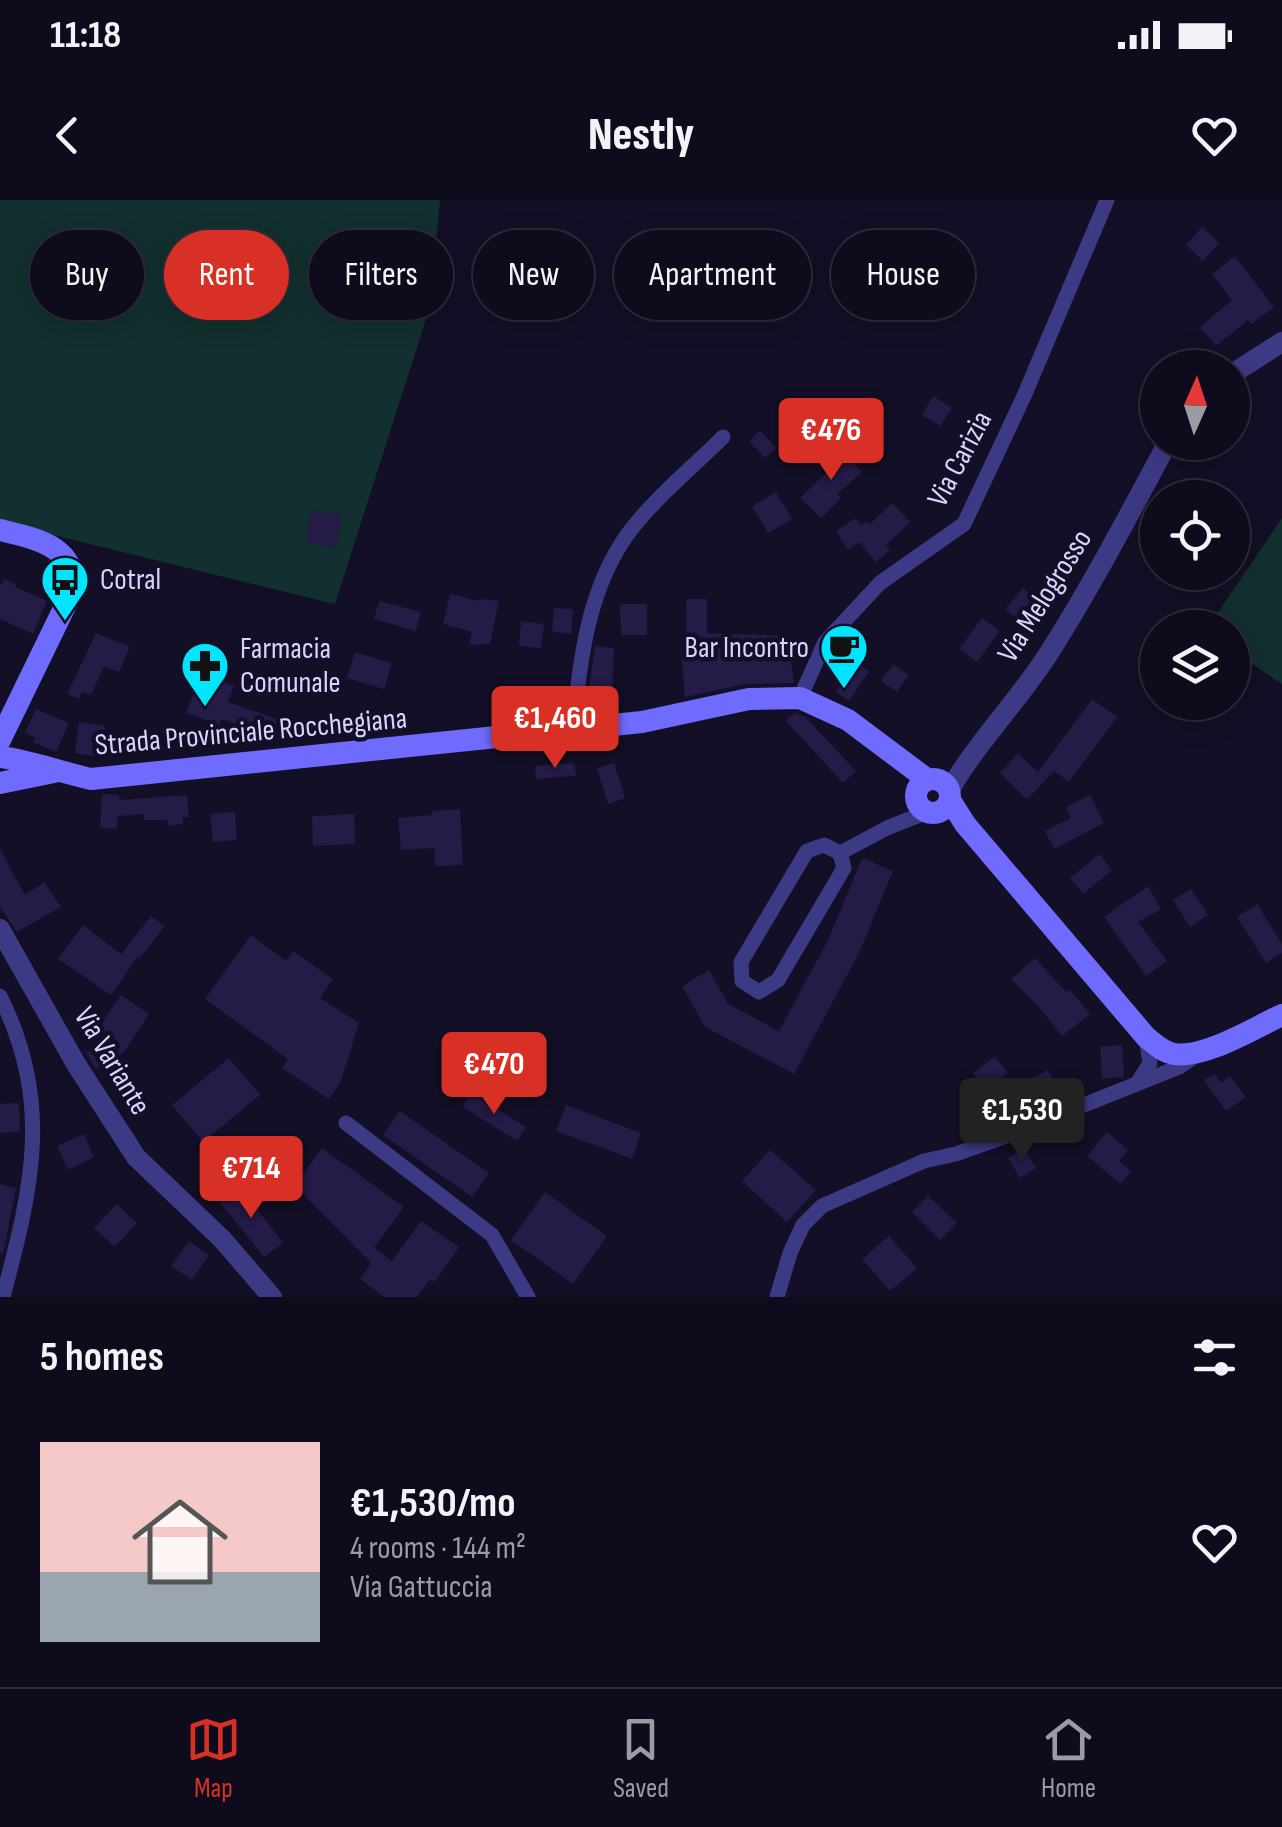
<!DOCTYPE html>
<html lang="en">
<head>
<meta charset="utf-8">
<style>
	body { margin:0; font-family:"Sofia Sans Condensed",sans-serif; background:#1c1929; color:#f1f3f6; height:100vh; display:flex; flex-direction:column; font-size:38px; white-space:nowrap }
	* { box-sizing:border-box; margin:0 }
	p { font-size:32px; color:#9b9ba3 }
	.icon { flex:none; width:55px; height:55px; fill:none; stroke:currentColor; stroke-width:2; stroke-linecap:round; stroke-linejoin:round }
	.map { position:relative; height:1097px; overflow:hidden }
	.panel { display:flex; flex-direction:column; background:#0e0b1c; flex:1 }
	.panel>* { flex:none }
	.top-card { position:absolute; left:30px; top:30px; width:1222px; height:90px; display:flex; gap:20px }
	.needle { width:65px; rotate:3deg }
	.controls { position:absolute; left:1140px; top:150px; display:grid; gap:20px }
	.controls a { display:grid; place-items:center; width:110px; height:110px; border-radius:50%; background:#0e0b1c; box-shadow:0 5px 25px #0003,0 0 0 2px #2e2b3b; font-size:50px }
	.price { position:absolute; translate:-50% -85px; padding:0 22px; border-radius:10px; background:#d93025; color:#fff; font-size:32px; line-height:65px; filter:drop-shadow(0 2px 5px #0008) }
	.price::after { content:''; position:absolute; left:50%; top:60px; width:30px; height:22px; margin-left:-15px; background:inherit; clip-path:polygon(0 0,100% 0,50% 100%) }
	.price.on { background:#222; color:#fff }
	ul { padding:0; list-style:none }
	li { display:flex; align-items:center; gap:30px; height:250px; padding:0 40px }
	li+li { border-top:2px solid #2e2b3b }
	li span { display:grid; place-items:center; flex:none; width:280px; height:200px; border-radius:0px; color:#555 }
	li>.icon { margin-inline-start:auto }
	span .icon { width:120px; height:120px; fill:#fffc; stroke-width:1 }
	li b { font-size:42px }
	h2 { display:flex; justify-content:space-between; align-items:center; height:120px; padding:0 40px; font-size:42px }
	.pill { padding:0 35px; border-radius:45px; background:#0e0b1c; box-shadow:0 5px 25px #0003,0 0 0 2px #2e2b3b; font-size:35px; line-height:90px }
	.pill.on { background:#d93025; color:#fff }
	.status { display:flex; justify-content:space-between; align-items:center; height:70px; padding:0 50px; background:#0e0b1c; direction:ltr }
	.status svg { height:28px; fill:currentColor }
	header { display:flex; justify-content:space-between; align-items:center; height:130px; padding:0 40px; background:#0e0b1c; font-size:45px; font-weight:800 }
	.tabs { display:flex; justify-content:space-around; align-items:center; height:140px; border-top:2px solid #2e2b3b; background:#0e0b1c; font-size:28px; color:#9b9ba3 }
	.tabs a { display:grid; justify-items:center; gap:5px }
	.tabs .on { color:#d93025 }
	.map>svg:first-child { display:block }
	.green { fill:#12302f }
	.building { fill:#241b47 }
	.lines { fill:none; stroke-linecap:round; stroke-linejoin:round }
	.minor { stroke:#3d3a85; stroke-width:15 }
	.tertiary { stroke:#3d3a85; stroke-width:20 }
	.secondary { stroke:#6f6bff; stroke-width:22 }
	.labels { text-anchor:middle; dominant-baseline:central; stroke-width:9; stroke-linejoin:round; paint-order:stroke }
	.street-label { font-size:30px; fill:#d9d4ff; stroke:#130f26 }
	.poi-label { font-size:30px; fill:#d9d4ff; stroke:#130f26; text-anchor:start }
</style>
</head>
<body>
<div class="status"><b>11:18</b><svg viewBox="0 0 49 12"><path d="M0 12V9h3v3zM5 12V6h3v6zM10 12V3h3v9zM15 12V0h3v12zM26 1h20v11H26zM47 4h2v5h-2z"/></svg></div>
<header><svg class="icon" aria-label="back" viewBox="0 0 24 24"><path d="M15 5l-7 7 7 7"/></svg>Nestly<svg class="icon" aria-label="heart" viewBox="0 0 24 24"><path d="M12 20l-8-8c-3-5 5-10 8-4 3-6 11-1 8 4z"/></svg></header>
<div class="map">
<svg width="1282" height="1097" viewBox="0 0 1282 1097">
	<rect width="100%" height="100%" fill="#130f26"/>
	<path class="green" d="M0,0h440l-11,110 -94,294 -335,-82z
		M1282,318v166l-49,-33 -1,-23 -24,-1z"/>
	<path class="building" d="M1202,27l17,16 -16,18 -17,-16z
		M1235,56l39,51 -23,17 -3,-4 -32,26 -16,-19 32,-27 -20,-26z
		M933,196l19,12 -12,18 -18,-11z
		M760,230l16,18 -11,10 -16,-17z
		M842,248l20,24 -25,22 4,4 -20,20 -21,-20 26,-25 -5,-7z
		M776,292l16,27 -24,14 -16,-27z
		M892,303l18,19 -24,23 4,5 -14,12 -17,-20 -11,8 -12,-19 20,-13 5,8 5,-5 3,4z
		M312,309l30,6 -6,33 -30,-5z
		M4,379l12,5 -1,3 32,14 -14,33 -33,-15v-35h2z
		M1023,388l13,12 -18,20 -13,-11z
		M450,394l29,7 1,-2 19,2 -9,43 -21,1 3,-13 -29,-8z
		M686,399h21v34l79,3 -1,21 5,-1 4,27 -48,1 -61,13 -4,-45 6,-1z
		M379,401l42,11 -5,19 -42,-12z
		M620,404h27v31h-26z
		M554,408l19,1 -2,25 -19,-2z
		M982,418l18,13 -23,31 -18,-13z
		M521,421l23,3 -3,24 -22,-2z
		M96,433l34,14 -11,25 -15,-6 -13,29 -9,-3 -3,7 -12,-5z
		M595,446l19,2 -2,49 -24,-2z
		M355,452l37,11 -8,26 -37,-11z
		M856,462l13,10 -20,29 -13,-9z
		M893,464l16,11 -12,17 -16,-11z
		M201,473l33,13 -6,16 58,20 -6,17 -59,-20 -2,6 -33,-12z
		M1092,499l25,18 -48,65 -15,-11 -27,29 -27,-27 18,-20 20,19z
		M36,509l33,14 -13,29 -23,-10 2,-5 -10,-4z
		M795,513l10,4 51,54 -13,12 -57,-62z
		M79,522l26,4 -5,31 -25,-4z
		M574,563l2,13 -40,3 -1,-13z
		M614,563l11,35 -17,6 -11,-36z
		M102,594l17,1v5l68,-5 2,22h-6v7l-15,2 -1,-6h-23v-6l-26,2 -1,13 -17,-1z
		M1090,595l14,28 -50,26 -9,-18 26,-13 -5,-11z
		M460,609l3,56 -28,1 -1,-18 -33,2 -3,-32 34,-3v-4z
		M235,612l2,28 -24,2 -3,-28z
		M354,614l1,30 -42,2 -1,-30z
		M0,649l25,46 19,-13 17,25 -44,25 -17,-25z
		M1099,654l13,16 -29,24 -13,-16z
		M862,658l31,13 -34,82 -65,121 -89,-47 -23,-41 27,-16 19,34 51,27 49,-91z
		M1148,686l13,23 -23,13 29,39 -21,15 -42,-59z
		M1191,689l17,26 -18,12 -17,-27z
		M1257,704l25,40v9l-16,10 -29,-46z
		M151,716l14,10 -26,33 -2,-1 -26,37 -53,-36 25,-34 38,29z
		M251,735l35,26 7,-10 40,28 -13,19 39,25 -18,58 -12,18 -47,-31 6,-9 -83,-60z
		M1035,758l31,34 3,-3 21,25 -28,22 -25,-31 -26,-26z
		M121,795l28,19 -24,37 -29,18 -10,-16 21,-13 -12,-8z
		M1122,845l2,32 -22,2 -2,-32z
		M995,856l13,17 -22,17 -13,-17z
		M229,858l31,37 -57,47 -31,-37z
		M1048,870l10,21 -22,11 -10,-21z
		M1215,874l6,9 9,-7 16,21 -20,14 -22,-31z
		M471,893l55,34 -9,14 -54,-34z
		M19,903l1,29 -20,1v-29z
		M566,905l75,28 -9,26 -76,-28z
		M400,911l89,62 -17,24 -89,-62z
		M1107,932l21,18 -9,11 12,10 -11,13 -33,-28z
		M84,934l10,23 -26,13 -11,-24z
		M322,948l82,59 -30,41 18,13 29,-40 38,26 -24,35 -5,-3 -13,18h-33l-24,-18 11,-16 -77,-78z
		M1024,948l12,20 -16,10 -12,-20z
		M770,950l46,40 -29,32 -45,-41z
		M0,984l16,4 -13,66 -3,-1z
		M238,985l45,58 -19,14 -46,-57z
		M545,992l62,44 -34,48 -62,-44z
		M928,996l29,27 -17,17 -28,-28z
		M117,1004l20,19 -22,24 -21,-19z
		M889,1036l28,32 -27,23 -28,-32z
		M189,1041l20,14 -17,25 -21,-14z"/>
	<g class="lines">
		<path class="minor" d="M800,498l25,-56 55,-59 84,-59 60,-128 83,-196
			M573,530c7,-68 14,-142 57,-199 25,-33 63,-64 93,-94
			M824,645l16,8 4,15 -66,112 -19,12 -17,-11 -1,-19 66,-111z
			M840,653l47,-25 40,-16
			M0,796c53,108 32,191 3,301
			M1138,882l12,-19 -4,-26
			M346,923l146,112 36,62
			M777,1097l13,-44 13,-28 19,-19 102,-45 32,-7 53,-19 170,-68 19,-13"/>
		<path class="tertiary" d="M1232,174l50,-32
			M949,591c28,-49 70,-91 100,-138 43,-68 81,-140 119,-211
			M0,729l76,135 60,93 86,82 50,58"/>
		<path class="secondary" d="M0,330c37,9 82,17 70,66l-70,144
			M0,557c31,4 60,15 91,22l551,-57 107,-23 51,-1 48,22 80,60
			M916 596a17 17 0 1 1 34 0a17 17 0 1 1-34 0Z
			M0,583l54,-11
			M950,600l15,24 181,213c9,7 16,15 28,17 30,5 80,-26 108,-39"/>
	</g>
	<defs>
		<g id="bus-pin" transform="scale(2.5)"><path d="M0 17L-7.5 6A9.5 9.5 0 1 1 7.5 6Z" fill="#00e5ff" stroke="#130f26"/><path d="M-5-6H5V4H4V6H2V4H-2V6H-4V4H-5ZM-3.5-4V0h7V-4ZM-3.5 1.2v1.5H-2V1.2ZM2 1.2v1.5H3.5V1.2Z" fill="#111"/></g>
		<g id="cafe-pin" transform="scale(2.5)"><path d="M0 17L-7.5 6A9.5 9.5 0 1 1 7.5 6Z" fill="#00e5ff" stroke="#130f26"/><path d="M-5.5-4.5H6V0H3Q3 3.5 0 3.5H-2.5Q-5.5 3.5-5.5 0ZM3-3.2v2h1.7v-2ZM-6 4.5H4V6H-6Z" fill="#111"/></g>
		<g id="pharmacy-pin" transform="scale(2.5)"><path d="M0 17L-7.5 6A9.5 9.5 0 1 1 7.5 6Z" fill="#00e5ff" stroke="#130f26"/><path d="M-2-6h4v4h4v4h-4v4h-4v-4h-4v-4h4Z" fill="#111"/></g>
	</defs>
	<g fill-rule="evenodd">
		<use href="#bus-pin" x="65" y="380"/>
		<use href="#cafe-pin" x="844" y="448"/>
		<use href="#pharmacy-pin" x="205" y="466"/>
	</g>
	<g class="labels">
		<g class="street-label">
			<text transform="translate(960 259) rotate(-62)">Via Carizia</text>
			<text transform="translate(1045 396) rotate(-58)">Via Melogrosso</text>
			<text transform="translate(251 532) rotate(-5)">Strada Provinciale Rocchegiana</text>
			<text transform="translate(112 861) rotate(59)">Via Variante</text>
		</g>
		<g class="poi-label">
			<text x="100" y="380">Cotral</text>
			<text x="809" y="448" text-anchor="end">Bar Incontro</text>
			<text x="240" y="449">Farmacia<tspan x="240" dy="34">Comunale</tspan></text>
		</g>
	</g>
</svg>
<div class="controls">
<a><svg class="needle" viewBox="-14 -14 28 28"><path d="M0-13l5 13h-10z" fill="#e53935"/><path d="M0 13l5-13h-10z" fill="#9b9ba3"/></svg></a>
<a><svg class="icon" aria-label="locate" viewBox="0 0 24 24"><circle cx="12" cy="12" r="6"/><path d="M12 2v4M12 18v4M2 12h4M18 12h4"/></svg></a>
<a><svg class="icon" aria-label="layers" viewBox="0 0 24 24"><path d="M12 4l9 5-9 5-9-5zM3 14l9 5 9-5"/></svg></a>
</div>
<b class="price" style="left:831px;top:283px">€476</b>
<b class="price" style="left:555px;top:571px">€1,460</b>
<b class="price" style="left:494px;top:917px">€470</b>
<b class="price on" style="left:1022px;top:963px">€1,530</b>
<b class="price" style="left:251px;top:1021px">€714</b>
<div class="top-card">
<a class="pill">Buy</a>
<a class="pill on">Rent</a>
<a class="pill">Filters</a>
<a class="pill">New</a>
<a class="pill">Apartment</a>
<a class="pill">House</a>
</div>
</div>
<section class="panel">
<h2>5 homes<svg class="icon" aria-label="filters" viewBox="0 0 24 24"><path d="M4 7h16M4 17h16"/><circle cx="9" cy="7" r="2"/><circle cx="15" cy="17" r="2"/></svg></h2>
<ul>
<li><span style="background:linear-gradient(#f6c9c9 65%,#9aa5b1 0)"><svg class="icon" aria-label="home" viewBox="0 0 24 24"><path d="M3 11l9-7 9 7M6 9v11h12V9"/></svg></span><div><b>€1,530/mo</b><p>4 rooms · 144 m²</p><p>Via Gattuccia</p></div><svg class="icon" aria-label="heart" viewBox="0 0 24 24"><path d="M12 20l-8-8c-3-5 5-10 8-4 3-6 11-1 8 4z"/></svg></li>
</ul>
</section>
<nav class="tabs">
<a class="on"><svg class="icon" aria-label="map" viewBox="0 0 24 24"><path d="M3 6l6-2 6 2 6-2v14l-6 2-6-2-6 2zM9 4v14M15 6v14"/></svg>Map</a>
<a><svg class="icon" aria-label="saved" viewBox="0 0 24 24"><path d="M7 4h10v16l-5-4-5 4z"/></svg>Saved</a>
<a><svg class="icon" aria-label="home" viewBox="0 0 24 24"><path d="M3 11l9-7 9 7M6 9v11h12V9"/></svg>Home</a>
</nav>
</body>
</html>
